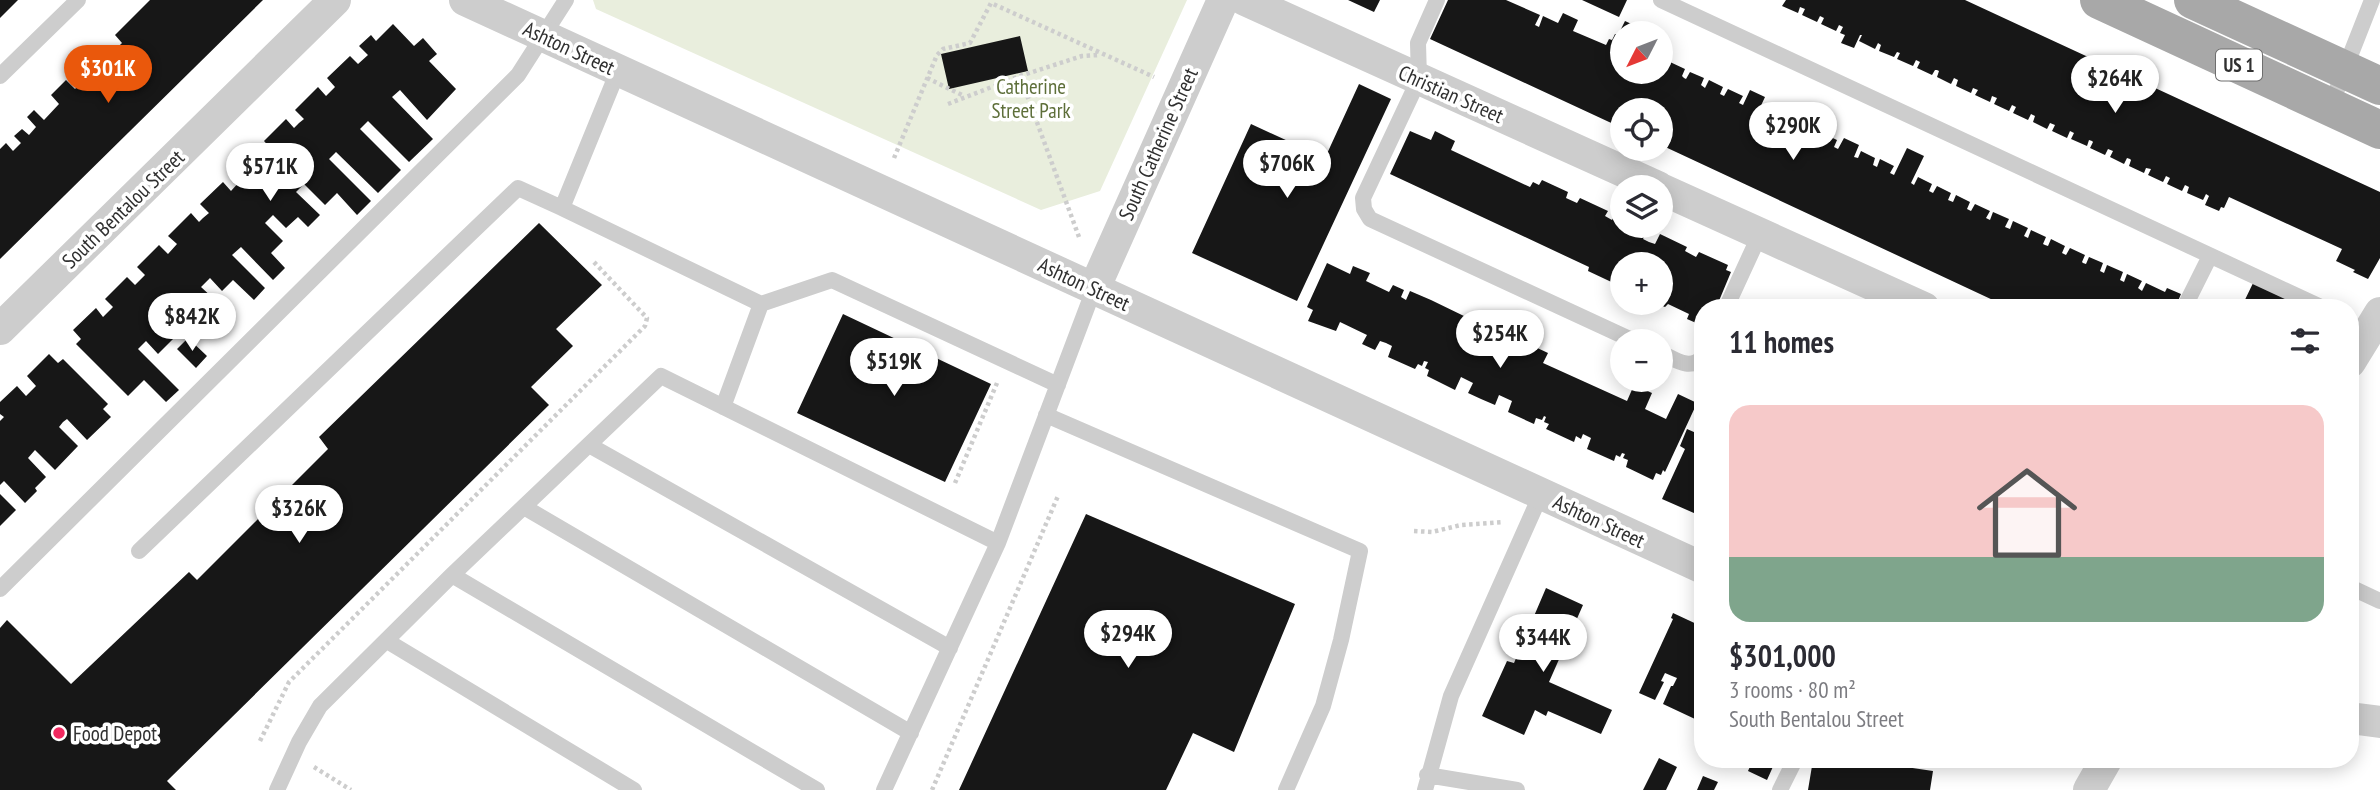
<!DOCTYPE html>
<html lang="en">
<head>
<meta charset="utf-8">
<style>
	body { margin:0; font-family:"PT Sans Narrow",sans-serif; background:#f2f2f3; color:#2b2b33; height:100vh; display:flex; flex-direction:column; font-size:26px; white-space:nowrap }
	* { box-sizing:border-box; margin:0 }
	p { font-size:23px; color:#7c7c81 }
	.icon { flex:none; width:38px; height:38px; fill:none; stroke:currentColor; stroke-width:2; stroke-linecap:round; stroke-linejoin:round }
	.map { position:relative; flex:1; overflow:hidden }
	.details { position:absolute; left:1694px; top:299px; width:665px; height:469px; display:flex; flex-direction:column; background:#fff; border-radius:28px; box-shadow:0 4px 18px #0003 }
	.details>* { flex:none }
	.needle { width:46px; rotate:228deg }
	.fabs { position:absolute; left:1610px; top:21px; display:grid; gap:14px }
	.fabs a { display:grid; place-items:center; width:63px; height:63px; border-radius:50%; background:#fff; box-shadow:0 4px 18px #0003; font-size:35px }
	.price { position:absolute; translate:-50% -60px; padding:0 16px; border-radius:24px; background:#fff; color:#222; font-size:23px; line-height:46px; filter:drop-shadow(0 2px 4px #0008) }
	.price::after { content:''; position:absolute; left:50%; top:42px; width:21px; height:16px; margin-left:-10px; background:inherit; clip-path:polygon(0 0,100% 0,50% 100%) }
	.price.on { background:#ea580c; color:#fff }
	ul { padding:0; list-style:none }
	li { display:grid; align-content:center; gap:14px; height:371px; padding:0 35px }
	li span { display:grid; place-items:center; height:217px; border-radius:21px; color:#555 }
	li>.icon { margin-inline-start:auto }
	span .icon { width:126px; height:126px; fill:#fffc; stroke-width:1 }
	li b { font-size:30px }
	h2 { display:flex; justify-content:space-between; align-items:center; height:84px; padding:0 35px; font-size:30px }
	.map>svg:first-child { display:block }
	.green { fill:#e9eedd }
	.building { fill:#171717 }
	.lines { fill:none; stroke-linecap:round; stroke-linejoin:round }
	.path { stroke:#cdcdcd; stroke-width:4.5; stroke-dasharray:3.5 3.5; stroke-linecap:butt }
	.service { stroke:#cdcdcd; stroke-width:16 }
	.minor { stroke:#cdcdcd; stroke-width:32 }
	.primary { stroke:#a8a8a8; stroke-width:38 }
	.poi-dot { fill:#f1285f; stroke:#fff; stroke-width:2.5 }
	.labels { text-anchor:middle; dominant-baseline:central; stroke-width:7; stroke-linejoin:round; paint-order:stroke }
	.shield { fill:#fff; stroke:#6e6e6e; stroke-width:2 }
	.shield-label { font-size:19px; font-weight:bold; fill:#303030 }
	.street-label { font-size:21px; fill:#303030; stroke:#fff }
	.park-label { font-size:21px; fill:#5e6f3a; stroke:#fff }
	.poi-label { font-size:21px; fill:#303030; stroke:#fff; text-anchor:start }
</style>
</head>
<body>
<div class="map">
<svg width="2380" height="790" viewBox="0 0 2380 790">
	<rect width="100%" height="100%" fill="#fff"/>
	<path class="green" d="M593,0h594l-87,191 -59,19 -445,-201z"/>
	<path class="building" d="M0,0h18l-18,18z
		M150,0h113l-263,259v-110l6,-6 7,8 8,-8 -7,-7 8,-7 7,6 7,-8 -9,-10 7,-7 10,10 15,-16 -8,-9 15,-15 9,9 47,-46 -7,-8z
		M1348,0h32l-6,12z
		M1448,0h58l34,15 -5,10 4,2 4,-11 15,7 5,-10 15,7 -5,11 33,14 3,-6 3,1 3,-6 3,1 7,-14 13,6 -2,6h-14v39h39v-14l5,2 -3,8 4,1 3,-7 15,7 -3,7 2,2 2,1 4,-7 14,6 -3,7 4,3 4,-8 14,7 -3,7 4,2 4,-7 15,7 -4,7 4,2 7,-15 15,7 -7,15 5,2 3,-7 14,6 -3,8 4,2 8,-19 35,17 -8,18 3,2 3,-8 15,7 -3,7 4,2 6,-11 15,7 -5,12 4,1 3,-7 14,7 -2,7 4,2 3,-8 14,7 -4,7 4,2 13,-27 17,8 -13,27 3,2 4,-8 14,7 -3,7 4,2 4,-7 14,7 -3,7 5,2 3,-7 14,7 -3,7 4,2 4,-7 15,7 -4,7 4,2 3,-8 16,7 -4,8 5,2 3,-8 15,7 -4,8 4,2 3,-8 15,7 -3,7 2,1 3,1 3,-7 14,7 -3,7 4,2 4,-7 15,7 -3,7 1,1 3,1 3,-7 14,6 -3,8 4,2 3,-8 16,7 -3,8 4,2 3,-8 15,7 -4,7 4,3 4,-8 19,9 2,-4 14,6 -3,7 3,1 -3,6h-168l-349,-163v-35h-39v18l-192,-89z
		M1582,0h45l-8,17z
		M1786,0h179l415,192v66l-12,21 -15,-7 2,-2 -19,-9 6,-12 -113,-52 -5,11 -3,-1 -2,4 -14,-6 4,-9 -3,-2 -3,6 -16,-7 2,-6 -4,-2 -3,6 -15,-7 3,-6 -4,-2 -3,6 -15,-7 3,-6 -5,-1 -2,5 -15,-7 2,-6 -1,-1 -3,-1 -3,6 -14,-7 3,-6 -5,-2 -3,6 -15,-7 3,-6 -1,-1 -3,-1 -2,6 -16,-7 3,-6 -4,-2 -3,7 -15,-7 3,-6 -5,-2 -3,6 -14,-7 2,-6 -4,-2 -3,6 -15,-7 3,-6 -4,-2 -3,6 -15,-7 3,-6 -5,-2 -2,6 -15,-7 3,-5 -5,-2 -2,5 -15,-7 2,-6 -4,-2 -3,6 -14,-7 2,-6 -2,-1h-2l-3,5 -15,-7 3,-6 -4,-2 -3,6 -16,-7 3,-6 -3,-1 -3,5 -15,-6 2,-6 -3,-2 -3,6 -16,-8 3,-6h-2l-6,13 -13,-5 4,-8 -5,-2 3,-6 -4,-2 -3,6 -15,-7 3,-6 -4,-2 -3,6 -15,-7 3,-6 -5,-2 -2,6 -16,-7z
		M393,24l21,22 9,-8 14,16 -8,7 27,28 -29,31 -27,-30 -8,7 41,42 -24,23 -41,-41 -8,8 41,41 -23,23 -42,-41 -7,7 42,42 -14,14 -20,-22 -12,12 -21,-21 -8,8 24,23 -12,12 -10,-10 -12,11 -13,-13 -8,8 18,18 -12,12 14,15 -12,12 -32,-33 -9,8 33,33 -11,12 -21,-20 -11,11 -12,-13 -9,9 13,12 -24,24 -13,-13 -4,4 -3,4 12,12 -24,24 -12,-13 -8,8 41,41 -13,12 -22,-22 -16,16 -52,-52 5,-5 -8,-9 23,-22 7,9 10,-10 -8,-8 22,-22 8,8 10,-10 -8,-8 22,-22 9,9 9,-10 -9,-8 23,-23 8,9 4,-4 6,-5 -9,-9 23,-22 8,9 9,-10 -8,-9 22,-21 9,9 9,-10 -8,-9 22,-22 8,9 5,-5 5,-4 -9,-9 23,-23 8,9 9,-9 -8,-9 23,-22 8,8 10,-9 -9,-9 12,-11 5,6z
		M1020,36l8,35 -79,18 -8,-35z
		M1359,84l32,15 -94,202 -105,-48 59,-129 74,34z
		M1410,131l21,9 4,-9 20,10 -4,9 79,37 3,-5 6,3 3,-5 26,12 -2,6 11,5 3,-5 28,13 -3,5 7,4 3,-6 7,3v9h19l7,3 -5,10 6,3 6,2 5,-10 27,13 -2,4 11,6 3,-5 29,13 -2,5 5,2 -15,36h-13v18l-16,-7 2,-5 -21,-10 -3,3 -10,-4h6v-39h-39v23l-34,-16 1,-4 -199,-93z
		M539,223l63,62 -46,44 17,17 -42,41 18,18 -382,376 9,9h-176v-162l7,-8 64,64 118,-112 8,8 131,-131 -9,-12z
		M1327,263l23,11 3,-8 17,7 -4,8 23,11 4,-7 11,5 -3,7 5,3 4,-9 21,9 35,17 -4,9 5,2 3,-7 18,8 -3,7 2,1 9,-17 16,7 -8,18 22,10 5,-10 17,8 -5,10 84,38 7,-16 18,8 -7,16 21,10 12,-25 19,9 -32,69 -2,-2 -2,5 -5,-2 -3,7 -27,-13 2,-7 -5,-2 2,-4 -3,-1 -2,4 -4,-2 -2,6 -27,-12 4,-11 -8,-4 -2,5 -5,-3 -2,6 -28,-13 3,-5 -5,-2 2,-5 -2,-1 -2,4 -6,-2 -2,6 -26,-12 4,-11 -13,-6 -4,10 -14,-6 -13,-6 5,-10 -12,-6 -6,13 -28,-14 2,-6 -4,-2 3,-6 -4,-1 -2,5 -4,-2 -3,5 -27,-12 4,-11 -6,-3 -6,-2 -5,9 -13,-6 5,-9 -27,-13 -4,9 -28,-10 5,-11 -6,-3z
		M2255,279l64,29h-78z
		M843,314l148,70 -46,98 -148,-69z
		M188,338l19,18 -11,12 -19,-19z
		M49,354l9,9 5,-4 45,45 -5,5 8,8 -24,23 -20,-21 -4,3 -4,5 19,19 -23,24 -20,-20 -7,8 18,19 -11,11 2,3 -12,12 -21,-22 -4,4v-64l4,-4 -4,-3v-12l17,-16 9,10 10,-10 -9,-10z
		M1687,429l16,7v81l-41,-18 23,-50 -5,-3z
		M0,494l16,16 -16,16z
		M1086,514l209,90 -61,148 -41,-19 -27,57h-207z
		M1546,588l37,17 -34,77 63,28 -11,24 -53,-23 -2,5 -11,-6 -11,25 -42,-19 25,-55 7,2z
		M1673,613l30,14v74l-8,18 -32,-15 8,-18h2l4,-8 -5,-2 -7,-3 -4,8 3,1 -9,18 -16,-7 34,-74 -2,-1z
		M1659,758l18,9 -11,23h-23z
		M1753,760h23l-9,20 -19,-9z
		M1813,760h45l75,11 -3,19h-122z
		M1703,776l15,6 -4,8h-17z"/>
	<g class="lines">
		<path class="path" d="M1020,76l59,161
			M927,78l37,18
			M948,104l72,-28 62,-20 18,-1
			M894,158l43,-103 6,-6 27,-6 21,-40 163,74
			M955,483l42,-100
			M1414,531l18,1 29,-7 42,-3
			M260,741l29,-59 356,-356 2,-8 -55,-58
			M314,767l37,23
			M932,790l126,-294"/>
		<path class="service" d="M1437,0l-19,43 1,36 -56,119 1,11 6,10 264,122
			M1661,0l662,308
			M618,71l-56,137 199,96 -38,103
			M0,76l78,-76
			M2330,107l42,-107
			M761,304l71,-24 226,105
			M1726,308l34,-74
			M2184,308l26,-52
			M1661,353c15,7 29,18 42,4
			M1046,415l314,136 -19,89 -18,66 -37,84
			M589,445l361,203
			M524,507l387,226
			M139,551l379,-363 44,20
			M452,575l365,215
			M2350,587l30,14
			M0,589l518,-514 48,-75
			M387,641l247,149
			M1427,775l90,15
			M277,790l22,-48 21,-36 132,-131 209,-199 337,167
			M884,790l114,-247 96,-254
			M1425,790l26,-94 90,-202
			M1780,790l15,-30"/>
		<path class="minor" d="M465,0l1238,568
			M1245,0l413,187
			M1661,189l263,119
			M1094,289l129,-289
			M0,329l335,-329
			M2350,362l30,-49
			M2350,718l30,4
			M2089,790l17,-30"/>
		<path class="primary" d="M2099,0l281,130
			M2193,0l187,86"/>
	</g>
	<circle class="poi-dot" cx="59" cy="733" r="7"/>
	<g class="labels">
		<rect class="shield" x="2216" y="49.5" width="46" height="31" rx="5"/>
		<g class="shield-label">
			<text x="2239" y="65">US 1</text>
		</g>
		<g class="street-label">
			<text transform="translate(569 48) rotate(25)">Ashton Street</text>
			<text transform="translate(1451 94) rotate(24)">Christian Street</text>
			<text transform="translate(1158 144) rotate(-66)">South Catherine Street</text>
			<text transform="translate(123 209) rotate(-44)">South Bentalou Street</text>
			<text transform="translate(1084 284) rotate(25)">Ashton Street</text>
			<text transform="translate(1599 521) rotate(25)">Ashton Street</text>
		</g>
		<g class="park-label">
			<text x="1031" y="86">Catherine<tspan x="1031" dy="24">Street Park</tspan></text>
		</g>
		<g class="poi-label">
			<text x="73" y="733">Food Depot</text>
		</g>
	</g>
</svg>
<div class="fabs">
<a><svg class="needle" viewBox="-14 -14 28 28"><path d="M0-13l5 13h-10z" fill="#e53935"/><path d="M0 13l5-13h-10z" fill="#7c7c81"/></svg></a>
<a><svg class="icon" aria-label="locate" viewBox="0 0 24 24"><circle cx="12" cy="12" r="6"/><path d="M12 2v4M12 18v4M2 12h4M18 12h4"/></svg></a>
<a><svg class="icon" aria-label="layers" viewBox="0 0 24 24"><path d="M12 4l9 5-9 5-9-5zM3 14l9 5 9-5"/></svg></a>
<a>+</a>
<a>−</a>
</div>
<b class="price on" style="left:108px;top:105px">$301K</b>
<b class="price" style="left:2115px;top:115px">$264K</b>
<b class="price" style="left:1793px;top:162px">$290K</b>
<b class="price" style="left:1287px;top:200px">$706K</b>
<b class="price" style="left:270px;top:203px">$571K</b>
<b class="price" style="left:192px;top:353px">$842K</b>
<b class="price" style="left:1500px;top:370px">$254K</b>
<b class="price" style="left:894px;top:398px">$519K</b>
<b class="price" style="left:299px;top:545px">$326K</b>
<b class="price" style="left:1128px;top:670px">$294K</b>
<b class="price" style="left:1543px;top:674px">$344K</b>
<section class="details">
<h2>11 homes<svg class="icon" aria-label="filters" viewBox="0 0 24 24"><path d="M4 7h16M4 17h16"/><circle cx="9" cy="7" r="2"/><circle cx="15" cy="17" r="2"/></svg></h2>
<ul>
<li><span style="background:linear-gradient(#f6c9c9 70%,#7fa58c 0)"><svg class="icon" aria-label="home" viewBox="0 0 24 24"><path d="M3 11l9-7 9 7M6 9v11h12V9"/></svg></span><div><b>$301,000</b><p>3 rooms · 80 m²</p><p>South Bentalou Street</p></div></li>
</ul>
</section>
</div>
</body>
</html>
